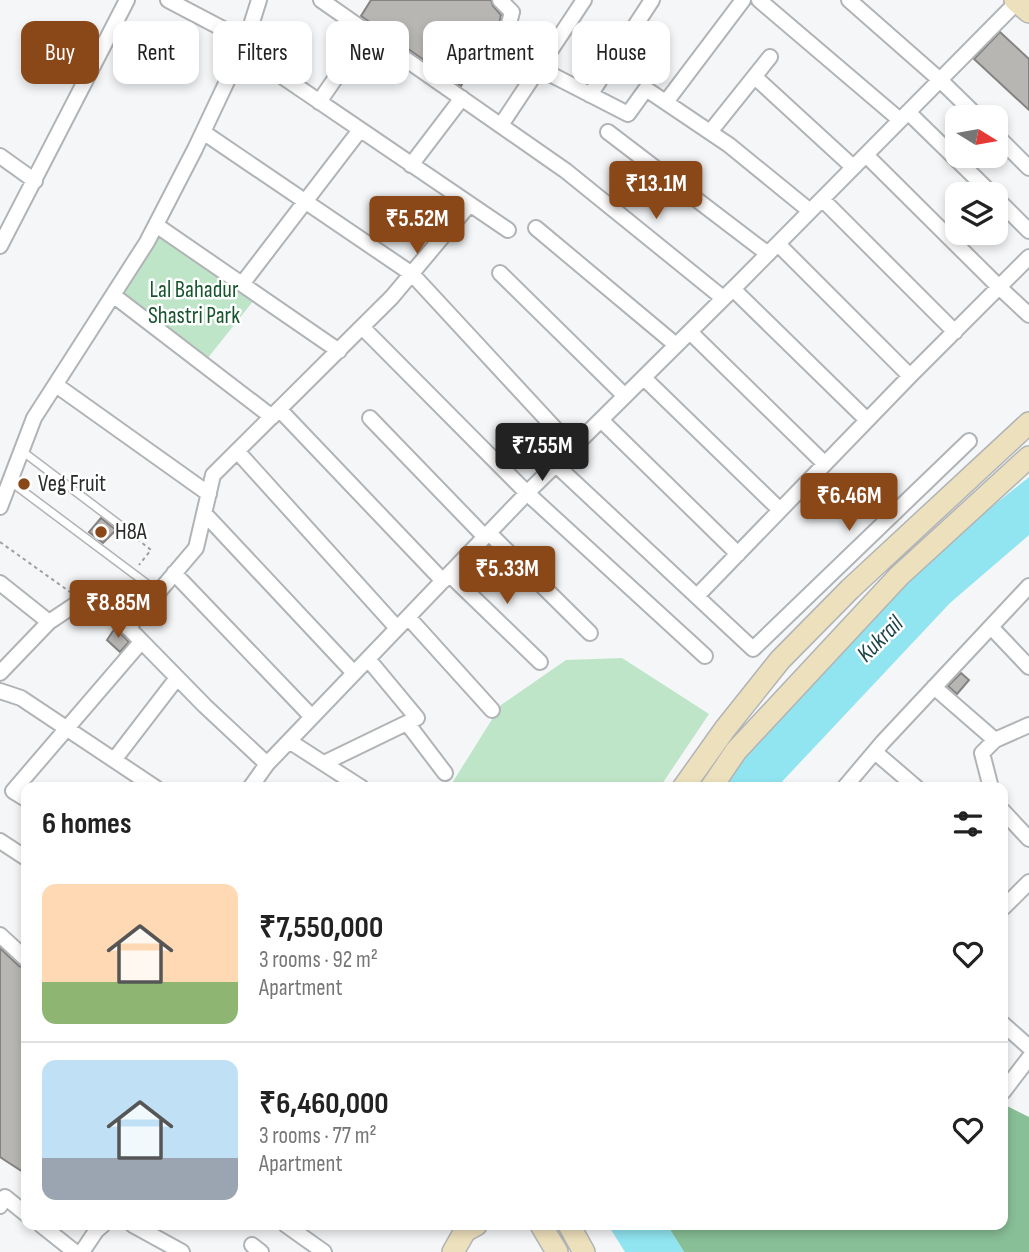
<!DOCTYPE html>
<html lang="en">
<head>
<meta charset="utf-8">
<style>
	body { margin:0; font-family:"Sofia Sans Condensed",sans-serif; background:#f6f6f6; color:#222; height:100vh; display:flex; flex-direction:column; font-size:26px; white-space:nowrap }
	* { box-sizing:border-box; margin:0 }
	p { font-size:23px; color:#767676 }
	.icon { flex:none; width:38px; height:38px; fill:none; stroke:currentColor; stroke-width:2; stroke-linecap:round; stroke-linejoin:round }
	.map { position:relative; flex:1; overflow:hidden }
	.drawer { position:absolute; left:21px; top:782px; width:987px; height:448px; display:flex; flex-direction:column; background:#fff; border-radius:14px; box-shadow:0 4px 10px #0003 }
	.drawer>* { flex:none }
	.guide { position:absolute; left:21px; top:21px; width:987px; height:63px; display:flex; gap:14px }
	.needle { width:46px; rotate:101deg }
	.buttons { position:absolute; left:945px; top:105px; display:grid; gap:14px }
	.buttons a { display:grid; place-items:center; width:63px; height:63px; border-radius:14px; background:#fff; box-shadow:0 4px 10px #0003; font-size:35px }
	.price { position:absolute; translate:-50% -60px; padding:0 16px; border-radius:7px; background:#8a4718; color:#fff; font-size:23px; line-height:46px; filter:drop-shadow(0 2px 4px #0008) }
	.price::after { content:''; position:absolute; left:50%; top:42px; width:21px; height:16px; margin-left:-10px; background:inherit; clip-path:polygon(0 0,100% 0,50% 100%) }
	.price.on { background:#222; color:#fff }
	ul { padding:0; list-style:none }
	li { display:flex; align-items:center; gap:21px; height:175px; padding:0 21px }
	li+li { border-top:2px solid #e0e0e0 }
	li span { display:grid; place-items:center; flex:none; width:196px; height:140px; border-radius:14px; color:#555 }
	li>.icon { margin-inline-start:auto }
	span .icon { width:84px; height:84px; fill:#fffc; stroke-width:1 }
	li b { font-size:30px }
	h2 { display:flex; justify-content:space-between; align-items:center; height:84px; padding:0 21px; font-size:30px }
	.pill { padding:0 24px; border-radius:14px; background:#fff; box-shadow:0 4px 10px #0003; font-size:24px; line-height:63px }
	.pill.on { background:#8a4718; color:#fff }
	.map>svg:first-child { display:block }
	.green { fill:#bee5c7 }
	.forest { fill:#88bf96 }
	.water { fill:#91e5f1 }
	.building { fill:#b7b6b3; stroke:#858381; stroke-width:2 }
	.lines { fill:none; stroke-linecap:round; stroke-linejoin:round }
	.lane-casing { stroke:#b1b4b6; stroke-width:10 }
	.street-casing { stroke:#b1b4b6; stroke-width:18 }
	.secondary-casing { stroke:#b1b4b6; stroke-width:24 }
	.path { stroke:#9d9fa0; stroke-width:2; stroke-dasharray:3.5 3.5; stroke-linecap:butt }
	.lane { stroke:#fff; stroke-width:7 }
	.street { stroke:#fff; stroke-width:14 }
	.secondary { stroke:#ede0bc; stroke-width:21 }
	.poi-dot { fill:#8a4718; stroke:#fff; stroke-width:2.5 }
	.labels { text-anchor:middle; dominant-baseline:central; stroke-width:5; stroke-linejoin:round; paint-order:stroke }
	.park-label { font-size:23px; fill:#16542d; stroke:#fff }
	.poi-label { font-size:23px; fill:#2a2b2b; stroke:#fff; text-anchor:start }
	.water-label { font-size:24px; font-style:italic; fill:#1d4449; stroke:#fff }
</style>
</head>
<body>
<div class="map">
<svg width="1029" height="1252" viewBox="0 0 1029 1252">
	<rect width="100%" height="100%" fill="#f4f6f8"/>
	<path class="green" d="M156,225l102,70 -55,69 -90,-69z
		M622,658l87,56 -49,73 -211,1 52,-83 65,-45z"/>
	<path class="forest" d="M1003,1104l26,13v135h-345l-17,-27h336z"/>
	<path class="water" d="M1029,477v58l-79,68 -173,184 -56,1 12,-18 191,-209z
		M608,1225h59l17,27h-59z"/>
	<path class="building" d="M371,0h120l2,6 8,9 -3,14v5l31,32 -9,13 -40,-28 -19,35 -100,-70z
		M1000,32l29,27v51l-55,-51z
		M101,518l15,12 -13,13 -14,-11z
		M115,628l14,14 -9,10 -13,-12z
		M961,673l8,7 -12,14 -9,-8z
		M0,948l19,18 7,2v206l-26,-17z"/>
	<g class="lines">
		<g class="lane-casing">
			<path id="lane" d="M22,451l107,81
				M11,482l147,110
				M150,1234l6,-9"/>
		</g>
		<g class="street-casing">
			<path id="street" d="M168,0l78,41
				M321,0l245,171 157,127
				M500,0l12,12 -5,19 45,44 76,39 18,-25 83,56 81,66
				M759,0l141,120
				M849,0l91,80 38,37
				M242,49l266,181
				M755,77l98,90
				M590,95l62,-95
				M319,102l48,-70
				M666,102l77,-102
				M908,112l84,82
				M501,125l83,-125
				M203,132l209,142 161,174
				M608,132l160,122
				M710,132l60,-75
				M996,135l33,33
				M866,155l133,132 30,28
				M0,156l35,25
				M411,165l51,-67
				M996,198l33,33
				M822,199l133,133
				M156,225l183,126
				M536,228l140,117
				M778,244l132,132
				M0,246l127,-246
				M500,273l125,123
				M242,284l118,-154
				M733,289l134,131
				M113,295l159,122
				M362,327l165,166 178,163
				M690,332l135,132
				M644,378l136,132
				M56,385l153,109
				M279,409l164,172
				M370,418l115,119
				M601,420l137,134
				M237,451l160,177
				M556,465l197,184 216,-208
				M0,507l34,-89 113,-176 48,-93 51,-108 13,-41
				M204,513l150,160
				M489,533l101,100
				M174,573l138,144
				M449,574l91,88
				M0,583l49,39
				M697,596l213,-220 119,-119
				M408,617l84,93
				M991,627l38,40
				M128,628l68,-80 17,-73 179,-178 77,-92
				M0,673l49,-51 33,-22 26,7 97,99 62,58
				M934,687l61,53
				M0,691l21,7 135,90
				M407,723l38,50
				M289,741l73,47
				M875,752l42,36
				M114,760l63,-82
				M324,763l93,-45 -49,-59
				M250,788l17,-24 260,-271 213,-211 279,-282
				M844,788l38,-45 147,-157
				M991,788l-9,-35 13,-13 34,-15
				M26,799l-13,-8 128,-149
				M1003,811l26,28
				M0,841l26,17
				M1003,908l26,-26
				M0,935l26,24
				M1003,1024l26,23
				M1003,1092l26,-34
				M0,1206l5,-9 21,17
				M41,1225l34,27
				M133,1225l49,27
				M286,1225l38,27
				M252,1245l9,7
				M82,1252l14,-21 7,-6"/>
		</g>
		<g class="secondary-casing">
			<path id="secondary" d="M1015,0l14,12
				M683,788l42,-59 55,-69 70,-71 179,-166
				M711,788l25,-37 163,-175 130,-119
				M541,1225l16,27
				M569,1225l15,27
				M453,1252l12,-21 11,-6"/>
		</g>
		<path class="path" d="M137,539l14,11 -12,15
			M0,542l70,50"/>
		<use href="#lane" class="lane"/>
		<use href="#street" class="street"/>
		<use href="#secondary" class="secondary"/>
	</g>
	<g class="poi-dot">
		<circle cx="24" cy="484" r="7"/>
		<circle cx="101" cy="532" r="7"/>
	</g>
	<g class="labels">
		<g class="park-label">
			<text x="194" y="290">Lal Bahadur<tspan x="194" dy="26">Shastri Park</tspan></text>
		</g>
		<g class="poi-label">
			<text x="38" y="484">Veg Fruit</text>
			<text x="115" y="532">H8A</text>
		</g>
		<g class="water-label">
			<text transform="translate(880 639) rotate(-45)">Kukrail</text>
		</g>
	</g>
</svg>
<div class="buttons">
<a><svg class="needle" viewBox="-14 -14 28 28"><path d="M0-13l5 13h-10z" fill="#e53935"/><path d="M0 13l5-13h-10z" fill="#767676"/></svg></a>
<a><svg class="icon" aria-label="layers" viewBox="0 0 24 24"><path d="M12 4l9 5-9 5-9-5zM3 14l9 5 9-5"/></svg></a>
</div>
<b class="price" style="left:656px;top:221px">₹13.1M</b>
<b class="price" style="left:417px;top:256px">₹5.52M</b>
<b class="price on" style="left:542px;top:483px">₹7.55M</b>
<b class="price" style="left:849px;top:533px">₹6.46M</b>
<b class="price" style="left:507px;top:606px">₹5.33M</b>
<b class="price" style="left:118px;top:640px">₹8.85M</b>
<div class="guide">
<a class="pill on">Buy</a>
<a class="pill">Rent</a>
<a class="pill">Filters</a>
<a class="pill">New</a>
<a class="pill">Apartment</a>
<a class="pill">House</a>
</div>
<section class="drawer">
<h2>6 homes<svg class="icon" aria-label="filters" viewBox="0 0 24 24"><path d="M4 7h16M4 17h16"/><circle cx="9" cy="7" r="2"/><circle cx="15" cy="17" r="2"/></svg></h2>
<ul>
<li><span style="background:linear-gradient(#ffd9b3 70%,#8fb573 0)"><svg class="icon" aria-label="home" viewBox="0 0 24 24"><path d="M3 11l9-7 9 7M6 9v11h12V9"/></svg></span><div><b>₹7,550,000</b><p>3 rooms · 92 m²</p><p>Apartment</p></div><svg class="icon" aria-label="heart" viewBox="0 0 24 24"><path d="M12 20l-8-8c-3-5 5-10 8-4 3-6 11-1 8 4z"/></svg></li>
<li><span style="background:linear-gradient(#bfe0f5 70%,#9aa5b1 0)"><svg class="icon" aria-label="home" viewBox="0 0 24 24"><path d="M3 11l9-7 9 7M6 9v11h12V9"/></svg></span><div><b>₹6,460,000</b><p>3 rooms · 77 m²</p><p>Apartment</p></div><svg class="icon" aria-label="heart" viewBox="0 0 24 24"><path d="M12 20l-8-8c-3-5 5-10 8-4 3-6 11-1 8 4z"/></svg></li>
</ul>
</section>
</div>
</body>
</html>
